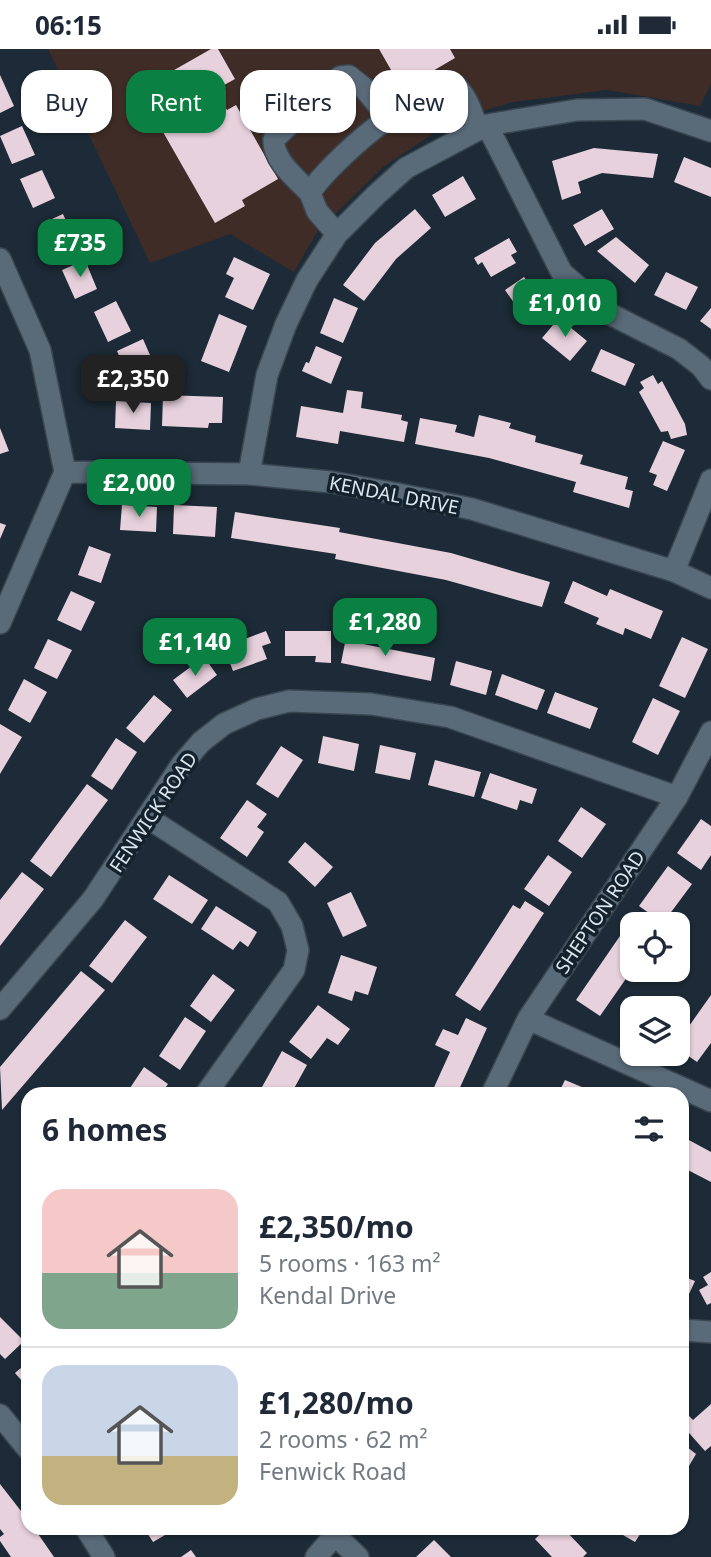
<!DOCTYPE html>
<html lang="en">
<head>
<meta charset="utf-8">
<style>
	body { margin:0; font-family:"Noto Sans",sans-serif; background:#f2f2f3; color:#1f2937; height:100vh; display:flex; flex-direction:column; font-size:26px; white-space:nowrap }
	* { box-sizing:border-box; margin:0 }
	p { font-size:23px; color:#747a83 }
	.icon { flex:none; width:38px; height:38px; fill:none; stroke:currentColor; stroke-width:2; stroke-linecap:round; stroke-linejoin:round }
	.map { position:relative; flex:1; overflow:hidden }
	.drawer { position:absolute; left:21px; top:1038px; width:668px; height:448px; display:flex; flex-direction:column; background:#fff; border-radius:21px; box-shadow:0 2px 5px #0004 }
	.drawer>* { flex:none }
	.guide { position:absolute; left:21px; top:21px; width:670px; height:63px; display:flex; gap:14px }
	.tools { position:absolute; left:620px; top:863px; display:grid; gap:14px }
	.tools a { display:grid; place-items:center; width:70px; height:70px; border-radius:14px; background:#fff; box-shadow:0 2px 5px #0004; font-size:35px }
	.price { position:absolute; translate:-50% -60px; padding:0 16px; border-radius:14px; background:#0b8043; color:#fff; font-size:23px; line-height:46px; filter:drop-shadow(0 2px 4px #0008) }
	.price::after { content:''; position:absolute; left:50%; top:42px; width:21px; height:16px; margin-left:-10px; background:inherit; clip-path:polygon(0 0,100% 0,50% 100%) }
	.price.on { background:#222; color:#fff }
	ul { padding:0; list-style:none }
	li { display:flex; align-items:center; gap:21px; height:175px; padding:0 21px }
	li+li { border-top:2px solid #e0e1e3 }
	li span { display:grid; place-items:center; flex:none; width:196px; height:140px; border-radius:21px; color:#555 }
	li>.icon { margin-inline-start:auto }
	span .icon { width:84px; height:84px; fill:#fffc; stroke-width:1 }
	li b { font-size:30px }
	h2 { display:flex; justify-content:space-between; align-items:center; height:84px; padding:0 21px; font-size:30px }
	.tag { padding:0 24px; border-radius:21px; background:#fff; box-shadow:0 2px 5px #0004; font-size:24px; line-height:63px }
	.tag.on { background:#0b8043; color:#fff }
	.status { display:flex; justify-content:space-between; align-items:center; height:49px; padding:0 35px; background:#fff; direction:ltr }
	.status svg { height:19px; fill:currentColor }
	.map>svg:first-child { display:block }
	.education { fill:#3f2c26 }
	.building { fill:#e7d1dc }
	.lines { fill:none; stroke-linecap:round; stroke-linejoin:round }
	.minor-casing { stroke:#394650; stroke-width:24 }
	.minor { stroke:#596a78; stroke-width:21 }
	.labels { text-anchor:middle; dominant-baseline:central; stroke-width:7; stroke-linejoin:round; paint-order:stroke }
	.street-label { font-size:19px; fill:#dbe5ed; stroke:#13222d }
</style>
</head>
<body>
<div class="status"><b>06:15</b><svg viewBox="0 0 49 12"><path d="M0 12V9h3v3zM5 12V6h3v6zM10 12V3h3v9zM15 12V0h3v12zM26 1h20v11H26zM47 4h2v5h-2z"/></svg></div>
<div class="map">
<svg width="711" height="1508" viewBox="0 0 711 1508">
	<rect width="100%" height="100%" fill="#1c2b37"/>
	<path class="education" d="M48,0h663v35l-11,22 -93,-16 -94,12 -58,17 -72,48 -66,65 -23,40 -64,-38 -80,29z"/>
	<path class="building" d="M211,0h7l17,30 -20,11 12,20 9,-5 42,74 -36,21 3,6 -30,17 -76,-133z
		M379,0h71l5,9 -53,31z
		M0,26l14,31 -14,7z
		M22,77l13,29 -23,9 -12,-28z
		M594,99l64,6 -5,24 -51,-5 -24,9 3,11 -19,7 -10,-39z
		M684,108l27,11v29l-37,-15z
		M42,121l13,28 -22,10 -13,-29z
		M463,127l13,23 -31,18 -13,-22z
		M415,160l16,19 -35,31 -32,42 -21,-16 32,-42z
		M602,160l12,20 -29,17 -12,-21z
		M63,165l13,29 -23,9 -12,-28z
		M616,188l33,28 -14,18 -38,-32z
		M509,189l8,14 -6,3 5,8 -25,14 -9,-15 -4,3 -4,-7z
		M234,208l36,17 -17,36 -28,-13 9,-19 -8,-4z
		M85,211l12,29 -22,10 -13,-29z
		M666,223l32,15 -12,23 -32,-15z
		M524,228l21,30 -19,13 -21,-30z
		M334,249l24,10 -15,35 -23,-10z
		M116,252l15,30 -23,11 -14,-30z
		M711,259v21l-11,-8z
		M219,265l28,12 -18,46 -28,-11z
		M559,269l28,23 -17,20 -28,-23z
		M143,290l7,16 -26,12 -7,-16z
		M316,297l26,11 -11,27 -29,-13 4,-9 3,1z
		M601,300l34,15 -10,22 -34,-15z
		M653,326l5,9 4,-3 23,43 2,11 -16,4 -3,-8 -7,1 -22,-40 5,-4 -4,-6z
		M347,341l16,2 -2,16 41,7 -1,5 7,2 -4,20 -64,-11 -2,13 -42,-7 5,-31 42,7z
		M163,346l60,2 -1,26h-13l-1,5 -46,-2z
		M116,352l35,2 -1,27 -35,-2z
		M479,366l32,8 -2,5 27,8 -1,6 48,13 -3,9 48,13 -3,12 8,2 -4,17 -56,-16 3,-10 -87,-24 -74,-14 5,-26 37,7 -2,7 19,5z
		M0,379l9,23 -9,3z
		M663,392l22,9 -18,41 -14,-6 4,-10 -8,-3z
		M122,456l35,2 -1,25 -36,-2z
		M174,456l43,2 -2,30 -42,-3z
		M235,463l105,16 -1,4 112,21 99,29 -8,25 -96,-27 -111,-21 1,-5 -105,-16z
		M0,474l6,2 -6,14z
		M89,497l22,8 -10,29 -23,-8z
		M573,532l34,15 3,-7 53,22 -12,28 -26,-11 -2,7 -27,-11 3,-6 -35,-15z
		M71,542l24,11 -14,29 -24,-11z
		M348,579l18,4 -3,12 72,14 -4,23 -90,-18z
		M266,582l5,12 -9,3 5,13 -34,12 -9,-24z
		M285,582h46v32l-16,-1 1,-6h-31z
		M682,588l26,12 -23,49 -26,-12z
		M48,590l24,11 -15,29 -23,-11z
		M204,608l13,18 -30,23 -14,-18z
		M456,612l36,10 -6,24 -36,-10z
		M502,625l43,16 -8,20 -42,-15z
		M24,630l23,13 -17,31 -22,-13z
		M555,643l43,16 -8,21 -43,-16z
		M154,646l18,15 -28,33 -18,-15z
		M653,649l27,13 -22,44 -26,-13z
		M0,675l22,13 -22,37z
		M323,687l36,8 -5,27 -36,-8z
		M116,689l21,14 -25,38 -21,-14z
		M380,696l36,8 -6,27 -35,-7z
		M281,697l22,14 -25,38 -22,-14z
		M435,711l46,12 -7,25 -46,-12z
		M490,724l47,16 -5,15 -12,-4 -3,10 -36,-12z
		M87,735l21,16 -57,77 -21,-16z
		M247,751l20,14 -10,13 7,5 -17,25 -27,-19z
		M581,758l25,17 -24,34 -24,-17z
		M701,770l10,7v29l-10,15 -24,-17z
		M305,793l28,25 -18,20 -27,-25z
		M548,806l24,17 -23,34 -25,-17z
		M668,817l24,18 -29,39 -24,-17z
		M22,823l22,17 -44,57v-46z
		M169,826l39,25 -16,24 -39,-25z
		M351,843l16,34 -24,11 -16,-34z
		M525,852l19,12 -64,98 -25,-16 58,-90 7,4z
		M216,857l41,26 -9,15 -8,-6 -7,9 -32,-21z
		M633,868l11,7h-12v46l-32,46 -24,-16z
		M125,871l22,17 -35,46 -23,-17z
		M341,906l36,12 -9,28 -13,-4 -3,10 -24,-8z
		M81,922l24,19 -103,120 -2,-43z
		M213,925l22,16 -24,32 -21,-16z
		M711,946v48l-14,19 -20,-14v-5z
		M318,956l32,24 -12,16 -11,-7 -16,21 -22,-17z
		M185,968l21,14 -26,39 -21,-14z
		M466,969l21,10 -30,66h-26l19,-42 -15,-7 8,-16 15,6z
		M282,1002l25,14 -16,29h-16l-13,-7z
		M144,1018l24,17 -7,10h-35z
		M565,1031l24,10 -1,4h-30z
		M687,1090l24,13v30l-29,-15v-20z
		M711,1223v31l-4,2 -8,-15 9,-5 -5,-8z
		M682,1227l13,5 -6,13 -7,-3z
		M0,1268l24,24 -19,18 -5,-5z
		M28,1313v26l-13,-15z
		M711,1355v42l-6,5 -23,-26v-3l7,-6 4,4z
		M682,1394l14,11 -14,24z
		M0,1435l28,36v8h6l20,29h-43l-11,-16v-4l4,-3 -4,-5z
		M144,1479h33l-24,14z
		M547,1479h16l24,25 -4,4h-31l-17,-18z
		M611,1479h33l-9,14z
		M434,1491l17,17h-35z
		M191,1501l5,7h-15z"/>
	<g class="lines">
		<g class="minor-casing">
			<path id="minor" d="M487,76l75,148 48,41 69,35 22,17 10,13
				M310,144c-13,-14 -38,-33 -36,-54l66,-62 9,-1 15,12 24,29
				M337,185l-20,-23 -7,-18c17,-29 111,-111 145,-108 13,13 17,28 23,45
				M0,210l40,91 25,122 -65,151
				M65,423l184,2 82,8 67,12 74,15 202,62 37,17
				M249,425l18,-99 19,-51 21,-44 30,-46 39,-39 30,-27 81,-43 90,-15 68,-1 66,22
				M674,522l37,-91
				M148,769l130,84 14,24 6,24 -4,20 -88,124
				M0,960l93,-110 89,-135 19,-22 23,-18 33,-15 32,-8 82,3 79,13 227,80
				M528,970l183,82
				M492,1045l36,-75 149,-222 34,-65
				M682,1281l29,2
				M0,1366l28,34
				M86,1479l18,29
				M336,1487l22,21
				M316,1508l25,-29"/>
		</g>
		<use href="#minor" class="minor"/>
	</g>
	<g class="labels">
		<g class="street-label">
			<text transform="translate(394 446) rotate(11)">KENDAL DRIVE</text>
			<text transform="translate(153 763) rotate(-56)">FENWICK ROAD</text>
			<text transform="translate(600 863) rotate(-56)">SHEPTON ROAD</text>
		</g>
	</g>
</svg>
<div class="tools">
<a><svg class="icon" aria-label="locate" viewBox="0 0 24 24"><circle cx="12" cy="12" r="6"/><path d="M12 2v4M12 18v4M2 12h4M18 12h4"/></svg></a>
<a><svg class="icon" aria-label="layers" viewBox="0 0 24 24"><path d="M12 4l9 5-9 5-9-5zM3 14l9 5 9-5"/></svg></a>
</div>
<b class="price" style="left:80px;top:230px">£735</b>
<b class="price" style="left:565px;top:290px">£1,010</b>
<b class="price on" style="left:133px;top:366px">£2,350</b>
<b class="price" style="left:139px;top:470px">£2,000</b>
<b class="price" style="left:385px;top:609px">£1,280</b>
<b class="price" style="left:195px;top:629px">£1,140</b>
<div class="guide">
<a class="tag">Buy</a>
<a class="tag on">Rent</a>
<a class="tag">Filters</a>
<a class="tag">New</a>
</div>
<section class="drawer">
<h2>6 homes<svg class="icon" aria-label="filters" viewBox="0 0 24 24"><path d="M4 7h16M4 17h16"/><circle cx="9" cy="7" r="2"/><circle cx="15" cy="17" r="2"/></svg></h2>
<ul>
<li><span style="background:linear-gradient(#f6c9c9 60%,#7fa58c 0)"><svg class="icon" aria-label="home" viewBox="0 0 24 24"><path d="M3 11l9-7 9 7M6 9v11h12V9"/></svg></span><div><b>£2,350/mo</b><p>5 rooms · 163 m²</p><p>Kendal Drive</p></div></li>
<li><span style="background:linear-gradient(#c9d6e8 65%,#c2b280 0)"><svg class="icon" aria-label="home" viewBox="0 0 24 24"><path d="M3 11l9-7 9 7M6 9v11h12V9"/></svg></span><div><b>£1,280/mo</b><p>2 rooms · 62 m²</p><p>Fenwick Road</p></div></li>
</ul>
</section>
</div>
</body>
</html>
